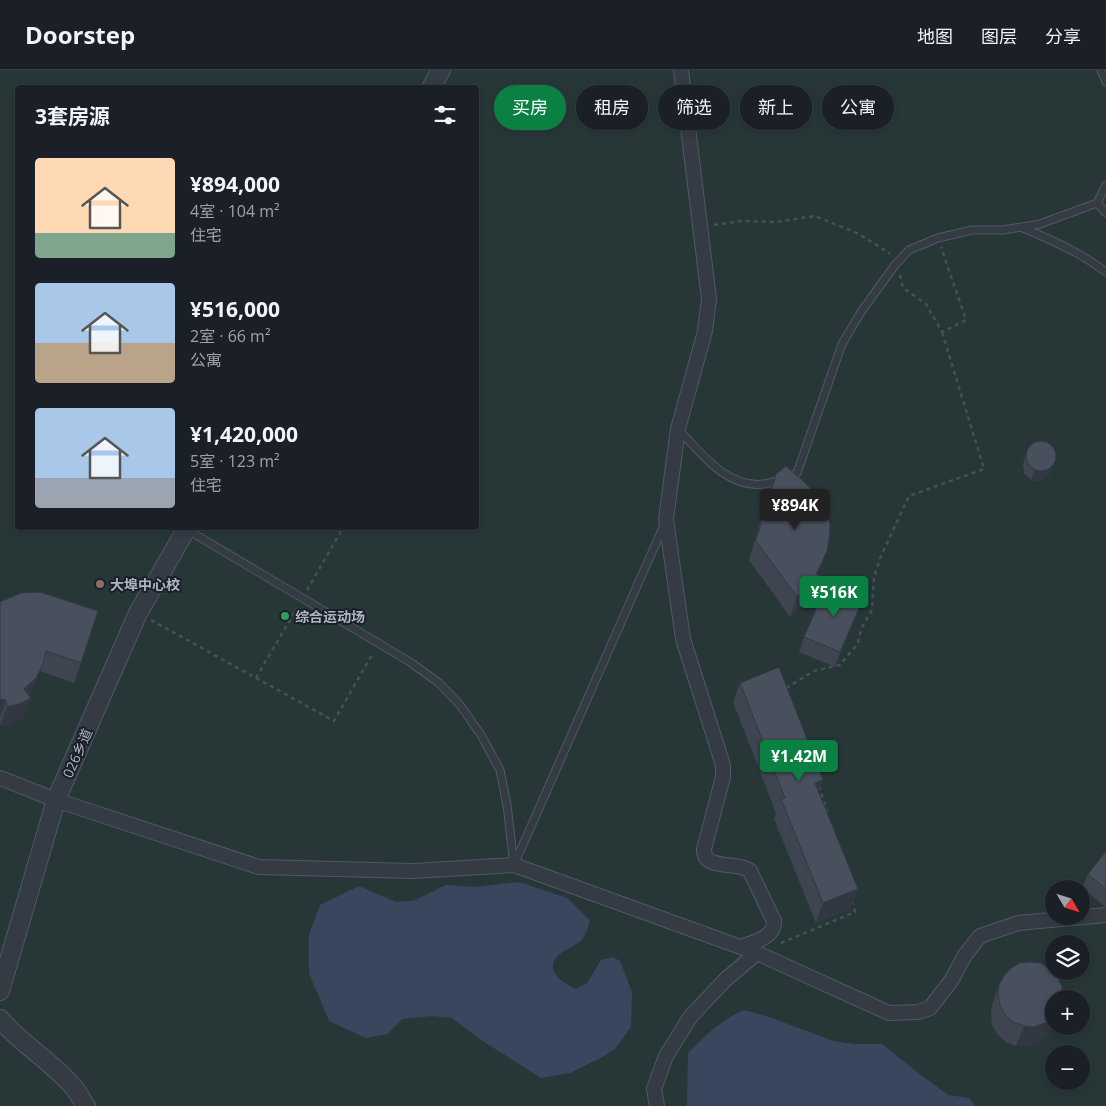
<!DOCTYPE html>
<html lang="zh">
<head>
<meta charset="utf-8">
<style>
	body { margin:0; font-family:"Open Sans","Noto Sans SC",sans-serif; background:#232730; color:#f1f3f6; height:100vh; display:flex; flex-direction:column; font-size:19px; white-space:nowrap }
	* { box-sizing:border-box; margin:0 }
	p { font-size:16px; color:#9fa2a8 }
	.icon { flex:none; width:28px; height:28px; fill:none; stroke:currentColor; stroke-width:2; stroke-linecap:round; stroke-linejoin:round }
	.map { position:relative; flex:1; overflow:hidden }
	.drawer { position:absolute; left:15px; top:15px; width:464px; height:445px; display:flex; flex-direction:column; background:#1a1f28; border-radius:5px; box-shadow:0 2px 8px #0003,0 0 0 1px #383d45 }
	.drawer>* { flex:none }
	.guide { position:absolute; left:494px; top:15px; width:475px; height:45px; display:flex; gap:10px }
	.needle { width:32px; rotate:128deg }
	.tools { position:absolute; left:1045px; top:810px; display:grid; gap:10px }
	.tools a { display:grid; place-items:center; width:45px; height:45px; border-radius:50%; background:#1a1f28; box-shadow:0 2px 8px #0003,0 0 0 1px #383d45; font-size:25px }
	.price { position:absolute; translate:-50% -42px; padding:0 11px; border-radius:5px; background:#0b8043; color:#fff; font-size:16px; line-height:32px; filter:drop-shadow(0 1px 2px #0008) }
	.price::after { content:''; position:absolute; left:50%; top:30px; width:15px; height:11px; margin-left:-8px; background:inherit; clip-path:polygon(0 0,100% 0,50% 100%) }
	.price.on { background:#222; color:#fff }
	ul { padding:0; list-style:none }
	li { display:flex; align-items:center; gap:15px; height:125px; padding:0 20px }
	li span { display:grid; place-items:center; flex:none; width:140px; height:100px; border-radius:5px; color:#555 }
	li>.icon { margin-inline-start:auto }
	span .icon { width:60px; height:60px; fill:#fffc; stroke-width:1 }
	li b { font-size:21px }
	h2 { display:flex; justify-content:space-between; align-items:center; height:60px; padding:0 20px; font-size:21px }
	.pill { padding:0 18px; border-radius:22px; background:#1a1f28; box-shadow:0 2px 8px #0003,0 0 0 1px #383d45; font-size:18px; line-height:45px }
	.pill.on { background:#0b8043; color:#fff }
	header { display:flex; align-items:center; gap:30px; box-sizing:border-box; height:70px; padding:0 25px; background:#1a1f28; border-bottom:1px solid #383d45 }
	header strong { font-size:24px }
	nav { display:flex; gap:28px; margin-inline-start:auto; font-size:18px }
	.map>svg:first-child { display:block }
	.green { fill:#273738; fill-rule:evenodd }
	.water { fill:#39465d }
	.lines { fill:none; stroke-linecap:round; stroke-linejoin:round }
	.service-casing { stroke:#525863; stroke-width:9 }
	.minor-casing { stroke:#525863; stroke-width:16 }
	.tertiary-casing { stroke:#525863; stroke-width:20 }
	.path { stroke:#435255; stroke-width:2.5; stroke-dasharray:4 4; stroke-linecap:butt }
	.service { stroke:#353b45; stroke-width:7 }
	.minor { stroke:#353b45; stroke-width:14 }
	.tertiary { stroke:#353b45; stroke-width:18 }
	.wall { fill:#3e4551 }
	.shaded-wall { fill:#323842 }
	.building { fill:#48505e; stroke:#323842 }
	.education-dot { fill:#8d6e63; stroke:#1a202a; stroke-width:2 }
	.leisure-dot { fill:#2e9e5b; stroke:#1a202a; stroke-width:2 }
	.labels { text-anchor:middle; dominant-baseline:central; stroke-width:4; stroke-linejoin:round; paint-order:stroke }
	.poi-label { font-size:14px; font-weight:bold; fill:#afb5c2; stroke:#1a202a; text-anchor:start }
	.street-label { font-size:14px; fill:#afb5c2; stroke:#1a202a }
</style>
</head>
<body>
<header>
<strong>Doorstep</strong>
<nav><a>地图</a><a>图层</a><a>分享</a></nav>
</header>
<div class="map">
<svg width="1106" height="1036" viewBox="0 0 1106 1036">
	<rect width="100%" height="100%" fill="#222935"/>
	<path class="green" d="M0,0h1106v1036h-1106zM18,18h458v440h-458zM1054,819h27v27h-27zM1054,874h27v27h-27zM1054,929h27v27h-27zM1054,984h27v27h-27z"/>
	<path class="water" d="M519,812l48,16 23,22c-2,6 -3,13 -7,18 -8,11 -31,13 -30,30 1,10 14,16 22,21l12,-6 14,-23 12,-3 7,4 12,31 -1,35 -16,22 -16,10 -29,14 -29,5 -60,-38 -29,-22 -20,-2 -30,3 -14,15 -22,4 -37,-17 -20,-48v-39l11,-29 39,-19 37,16 17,-1 33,-16 29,2z
		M744,940l25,7 64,24 22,3h27l39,31 27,20 21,3 6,8h-288l1,-53c18,-18 33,-33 56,-43z"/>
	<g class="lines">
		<g class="service-casing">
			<path id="service" d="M1101,0l5,12
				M1106,115l-9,18 9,10
				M1023,158c29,12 58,25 83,44
				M679,360c22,23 48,59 85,54 11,-1 22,-7 33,-11l45,-129 19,-32 34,-47 14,-15 29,-12 34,-8h31l37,-6 57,-21
				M186,459l224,133 29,21 21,22 21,30 19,35 7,35 7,60
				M514,795l150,-340"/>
		</g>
		<g class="minor-casing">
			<path id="minor" d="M681,0l28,229 -4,32 -27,98 -12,90 17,120 40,126v12l-19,72c-1,22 34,12 46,22l24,50c1,17 -21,21 -33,26
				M0,708l56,22 203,67 154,4 101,-6 243,88 132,60 29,-1 12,-4 21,-27 14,-26 15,-19 38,-13 88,-8
				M657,1036l-3,-17 12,-33 25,-40 35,-37 31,-26"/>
		</g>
		<g class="tertiary-casing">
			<path id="tertiary" d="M431,18l10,-18
				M0,921l56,-191 82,-187 49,-85
				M0,949c22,26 53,43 75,70 4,5 7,12 11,17"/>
		</g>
		<path class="path" d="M714,155l27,-4 35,1 39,-6 42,17 31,19 2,2
			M900,205l3,13 23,16 16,28 24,-12 -25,-73
			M307,520l36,-62
			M151,550l183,101 39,-68
			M256,608l41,-70
			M786,618l28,-17 26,-6 18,-22 3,-14 11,-19 2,-33 7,-21 28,-60 75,-27 -42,-137
			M819,716l8,26
			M781,873l74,-31 -3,-11"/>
		<use href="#service" class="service"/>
		<use href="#minor" class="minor"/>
		<use href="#tertiary" class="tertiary"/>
	</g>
	<path class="wall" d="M1028,379l21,26 -8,6 -10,-1 -7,-7 -1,-9z
		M776,404l42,101 -4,20 -24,22 -41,-57 20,-67z
		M0,532l81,61 -7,20 -34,-12 -5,13 -6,12 -5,21 -12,7 -12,2z
		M857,544l-22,53 -36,-15 5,-15z
		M740,613l83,97 -5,11 33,117 -35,15 -42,-104 2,-6 -43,-111z
		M1106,781v55h-2l-22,-18 6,-14z
		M999,915l54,42 -6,9 -9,7 -11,3h-11l-10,-4 -8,-7 -6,-10 -1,-10 1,-10z"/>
	<path class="shaded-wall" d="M1053,395l-4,10 -8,6 -10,-1 4,-10z
		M827,481l-11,29 5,-4 -7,19 -24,22 7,-20 19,-23z
		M863,529l-6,15 -22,53 5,-15z
		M43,594l-8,20 -6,13 2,1 -7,19 -12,7 -12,2 7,-19 17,-18z
		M0,629l6,1 -6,17z
		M823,710l-8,19v-16z
		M858,819l-7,19 -35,15 7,-20z
		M1054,947v7l-1,3 -6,9 -9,7 -11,3h-11l8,-20z"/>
	<path class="building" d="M1026 386a15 15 0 1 1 30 0a15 15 0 1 1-30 0Z
		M786,396l16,14 12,12 7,9 5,11 4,11v10l-3,18 -5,11 -6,12 5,2 -24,21 -41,-56 20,-67z
		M827,514l36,15 -23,53 -36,-15z
		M40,522l58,19 -17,52 -35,-12 -3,13 -7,14 -12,11 7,9 -12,6 -12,3 -1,-7 -6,-1v-97l21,-9z
		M779,597l44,113 -8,3 43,106 -35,14 -42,-104 4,-1 -45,-115z
		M1106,781v38l-18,-15z
		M1031,892l10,1 9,6 7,7 5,10v13h-8v18l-9,6 -11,4 -10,-1 -11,-4 -8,-7 -5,-10 -2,-10 1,-10 5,-9 7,-8 9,-5z"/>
	<circle class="education-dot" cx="100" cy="514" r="5"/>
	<circle class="leisure-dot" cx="285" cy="546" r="5"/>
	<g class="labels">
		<g class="poi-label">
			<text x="110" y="514">大埠中心校</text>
			<text x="295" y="546">综合运动场</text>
		</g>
		<g class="street-label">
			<text transform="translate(77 683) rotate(-66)">026乡道</text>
		</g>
	</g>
</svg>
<div class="tools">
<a><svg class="needle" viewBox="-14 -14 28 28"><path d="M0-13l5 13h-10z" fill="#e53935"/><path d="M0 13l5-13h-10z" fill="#9fa2a8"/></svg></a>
<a><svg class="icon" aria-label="layers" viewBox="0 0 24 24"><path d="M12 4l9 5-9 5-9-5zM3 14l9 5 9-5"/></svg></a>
<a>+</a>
<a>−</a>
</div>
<b class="price on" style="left:795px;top:461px">¥894K</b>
<b class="price" style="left:834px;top:548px">¥516K</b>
<b class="price" style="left:799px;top:712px">¥1.42M</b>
<div class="guide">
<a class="pill on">买房</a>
<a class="pill">租房</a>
<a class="pill">筛选</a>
<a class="pill">新上</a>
<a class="pill">公寓</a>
</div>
<section class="drawer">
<h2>3套房源<svg class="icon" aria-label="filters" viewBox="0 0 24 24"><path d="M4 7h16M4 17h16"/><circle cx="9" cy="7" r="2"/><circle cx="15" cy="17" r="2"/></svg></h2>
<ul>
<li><span style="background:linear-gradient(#ffd9b3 75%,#7fa58c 0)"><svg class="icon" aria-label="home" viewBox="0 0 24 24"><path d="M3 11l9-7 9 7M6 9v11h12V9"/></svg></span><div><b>¥894,000</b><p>4室 · 104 m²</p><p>住宅</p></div></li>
<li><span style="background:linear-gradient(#a9c7e8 60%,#b9a48a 0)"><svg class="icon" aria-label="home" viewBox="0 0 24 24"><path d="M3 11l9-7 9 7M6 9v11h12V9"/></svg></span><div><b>¥516,000</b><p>2室 · 66 m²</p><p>公寓</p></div></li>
<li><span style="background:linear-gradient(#a9c7e8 70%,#9aa5b1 0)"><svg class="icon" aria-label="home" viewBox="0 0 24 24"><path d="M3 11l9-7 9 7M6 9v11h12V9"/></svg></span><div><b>¥1,420,000</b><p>5室 · 123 m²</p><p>住宅</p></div></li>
</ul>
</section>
</div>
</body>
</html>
